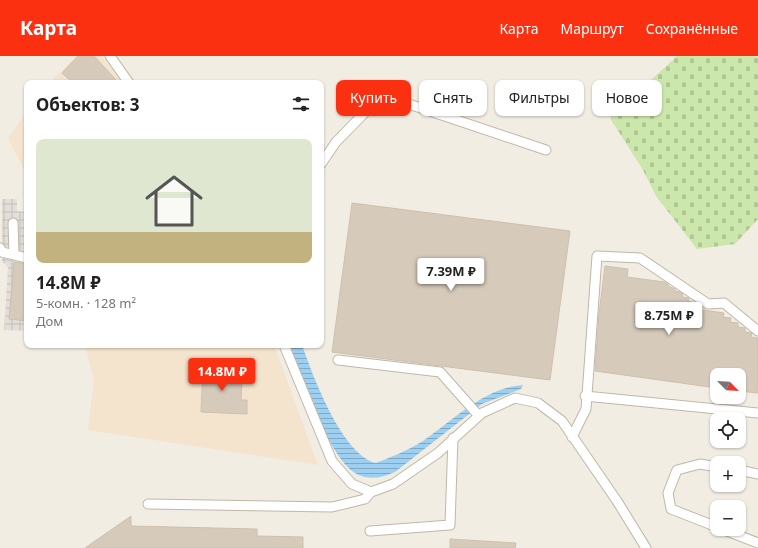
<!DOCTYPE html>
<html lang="ru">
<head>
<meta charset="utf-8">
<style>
	body { margin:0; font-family:"Noto Sans",sans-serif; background:#f6f6f6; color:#222; height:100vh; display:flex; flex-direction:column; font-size:15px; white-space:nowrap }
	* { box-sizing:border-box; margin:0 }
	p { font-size:13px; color:#767676 }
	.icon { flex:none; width:22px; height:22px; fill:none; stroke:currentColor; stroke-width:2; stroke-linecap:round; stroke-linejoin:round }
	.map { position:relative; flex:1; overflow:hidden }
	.side { position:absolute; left:24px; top:24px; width:300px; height:268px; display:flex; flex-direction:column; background:#fff; border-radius:8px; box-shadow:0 1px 3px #0004 }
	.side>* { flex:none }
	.banner { position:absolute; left:336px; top:24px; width:362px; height:36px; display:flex; gap:8px }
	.needle { width:26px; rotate:114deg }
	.fabs { position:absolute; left:710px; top:312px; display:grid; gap:8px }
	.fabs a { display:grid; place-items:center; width:36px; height:36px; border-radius:8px; background:#fff; box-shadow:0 1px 3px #0004; font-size:20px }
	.price { position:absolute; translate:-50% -34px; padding:0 9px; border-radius:4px; background:#fff; color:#222; font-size:13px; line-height:26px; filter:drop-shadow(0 1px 2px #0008) }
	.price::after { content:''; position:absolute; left:50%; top:24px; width:12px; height:9px; margin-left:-6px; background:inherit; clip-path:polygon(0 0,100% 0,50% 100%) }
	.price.current { background:#fb3011; color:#fff }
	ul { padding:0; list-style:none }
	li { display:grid; align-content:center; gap:8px; height:212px; padding:0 12px }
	li span { display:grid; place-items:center; height:124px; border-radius:8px; color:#555 }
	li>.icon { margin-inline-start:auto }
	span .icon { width:72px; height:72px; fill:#fffc; stroke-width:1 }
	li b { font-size:17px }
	h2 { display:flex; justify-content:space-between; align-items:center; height:48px; padding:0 12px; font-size:17px }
	.pill { padding:0 14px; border-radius:8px; background:#fff; box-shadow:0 1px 3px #0004; font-size:14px; line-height:36px }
	.pill.current { background:#fb3011; color:#fff }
	header { display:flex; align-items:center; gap:24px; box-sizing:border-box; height:56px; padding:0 20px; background:#fb3011; color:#fff }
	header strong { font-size:19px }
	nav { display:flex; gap:22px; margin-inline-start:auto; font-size:14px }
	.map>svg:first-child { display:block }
	.commercial { fill:#f4e3cd }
	.industrial { fill:url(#industrial-grid) }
	.cemetery { fill:url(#cemetery-stones) }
	.water { fill:url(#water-rules) }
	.building { fill:#d6cbbb; stroke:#cec0ab }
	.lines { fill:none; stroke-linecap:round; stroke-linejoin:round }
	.minor-casing { stroke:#c0b7a8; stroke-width:11 }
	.minor { stroke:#fff; stroke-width:9 }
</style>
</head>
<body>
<header>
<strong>Карта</strong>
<nav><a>Карта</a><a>Маршрут</a><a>Сохранённые</a></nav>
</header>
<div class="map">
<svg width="758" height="492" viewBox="0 0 758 492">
	<defs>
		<pattern id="industrial-grid" width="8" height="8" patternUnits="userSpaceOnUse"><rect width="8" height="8" fill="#e3ded8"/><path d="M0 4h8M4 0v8" fill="none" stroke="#c4bfba"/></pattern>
		<pattern id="cemetery-stones" width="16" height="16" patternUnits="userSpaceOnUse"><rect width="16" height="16" fill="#cce7ab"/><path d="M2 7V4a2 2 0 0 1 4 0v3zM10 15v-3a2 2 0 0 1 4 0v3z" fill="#b0c794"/></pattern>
		<pattern id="water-rules" width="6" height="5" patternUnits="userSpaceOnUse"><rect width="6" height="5" fill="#9dcff0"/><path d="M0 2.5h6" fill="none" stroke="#82a9c3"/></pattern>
	</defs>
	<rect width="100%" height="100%" fill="#f1ede3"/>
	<path class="commercial" d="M77,0h24l21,27h-73z
		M27,55v65l-19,-38z
		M85,289h189l44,120 -230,-35 6,-50z"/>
	<path class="industrial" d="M2,143h15v12l10,1v119l-23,-1 4,-63 -6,-6z"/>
	<path class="cemetery" d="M677,0h79l2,2v161l-23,25 -38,5 -41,-53 -13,-26 -33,-52z"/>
	<path class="water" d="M290,289h12c11,31 40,110 74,118 16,-6 32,-13 47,-22 31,-21 61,-53 100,-56l-2,4 -39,15 -87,68c-14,6 -26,9 -40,1 -26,-16 -55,-98 -65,-128z"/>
	<path class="building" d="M78,0h16l22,24 -7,3h-36l-11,-10z
		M352,147l218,28 -20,149 -218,-28z
		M14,206l13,2v57l-18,-2z
		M605,210l23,3 -1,8 37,5 4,2v2l7,3v2l5,1 3,2 -1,3 7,1 -1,3 7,2v6l29,4 -1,4 8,1 -1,4 8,1v4l7,1v4l7,1 -1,4 7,1v55l-19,-2v-16h-22v13l-122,-17 4,-57z
		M203,312l31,1v12l8,1 -1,18h6v14l-46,-2z
		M131,460v10l126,3v7l46,1v11h-218z
		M450,483l66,4 -1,5h-65z"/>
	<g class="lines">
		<g class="minor-casing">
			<path id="minor" d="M110,0l19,27
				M321,108l15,-22 46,-47 164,55
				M13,167l1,31
				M0,192l2,4 25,6
				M284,289l48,116 20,23 19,8 22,-8 45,-31 44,-40 33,-15 23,5 24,18 55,80 29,47
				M338,304l102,12 39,44
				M585,340l173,17
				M572,381l14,-28 11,-153 43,2 68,46 16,-1 34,28
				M717,411l-17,-3 -23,6 -9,23 3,16 46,18
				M739,414l19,4
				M148,448l184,3 33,-8 6,-7
				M722,473l36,14
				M370,475l80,-6 3,-87"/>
		</g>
		<use href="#minor" class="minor"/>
	</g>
</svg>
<div class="fabs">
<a><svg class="needle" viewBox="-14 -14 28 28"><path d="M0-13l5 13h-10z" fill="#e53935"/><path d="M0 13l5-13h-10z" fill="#767676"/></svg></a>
<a><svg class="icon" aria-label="locate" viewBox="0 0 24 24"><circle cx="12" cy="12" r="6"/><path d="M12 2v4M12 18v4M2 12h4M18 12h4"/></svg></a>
<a>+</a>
<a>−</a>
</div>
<b class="price" style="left:451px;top:236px">7.39M ₽</b>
<b class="price" style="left:669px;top:280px">8.75M ₽</b>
<b class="price current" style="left:222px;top:336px">14.8M ₽</b>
<div class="banner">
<a class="pill current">Купить</a>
<a class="pill">Снять</a>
<a class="pill">Фильтры</a>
<a class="pill">Новое</a>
</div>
<section class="side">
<h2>Объектов: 3<svg class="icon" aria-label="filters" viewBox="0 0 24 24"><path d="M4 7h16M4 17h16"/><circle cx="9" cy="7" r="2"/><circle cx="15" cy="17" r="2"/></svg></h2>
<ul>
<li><span style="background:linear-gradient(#dfe7d0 75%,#c2b280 0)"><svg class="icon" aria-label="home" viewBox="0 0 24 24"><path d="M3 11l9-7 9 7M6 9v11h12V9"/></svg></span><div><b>14.8M ₽</b><p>5-комн. · 128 m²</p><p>Дом</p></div></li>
</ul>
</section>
</div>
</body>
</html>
